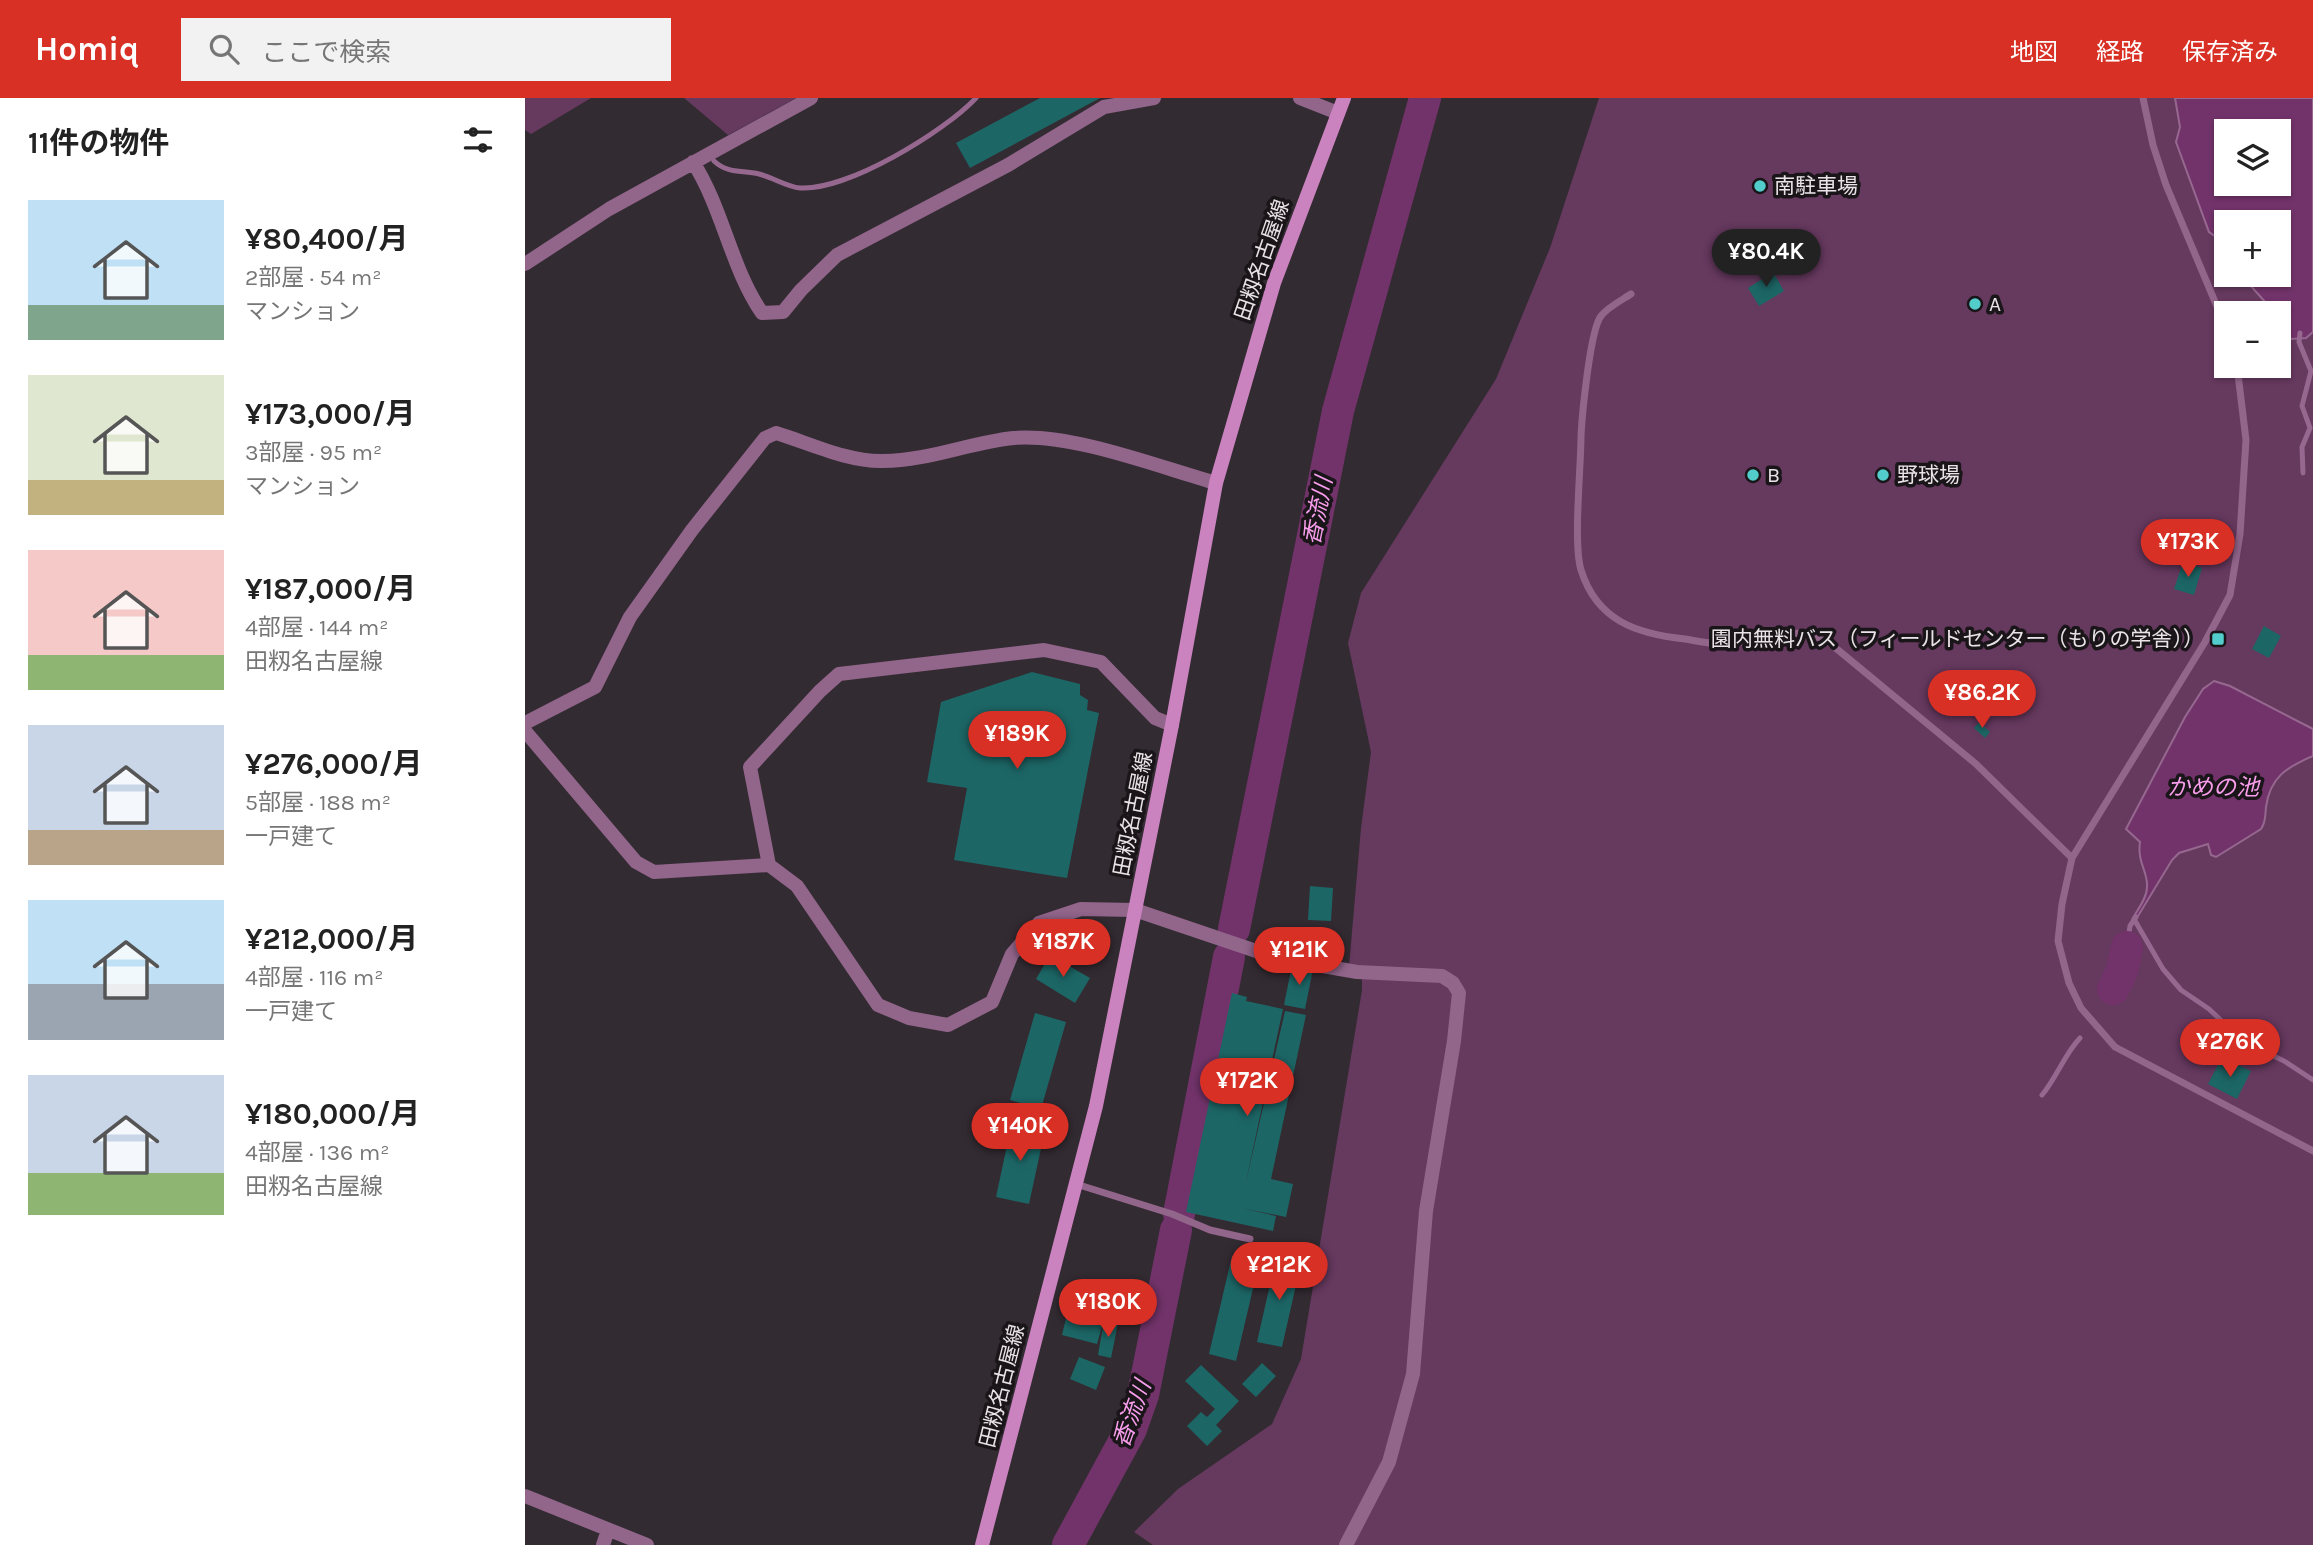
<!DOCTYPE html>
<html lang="ja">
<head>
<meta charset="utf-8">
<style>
	body { margin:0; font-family:Karla,"Noto Sans JP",sans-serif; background:#f2f2f2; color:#222; height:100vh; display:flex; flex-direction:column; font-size:26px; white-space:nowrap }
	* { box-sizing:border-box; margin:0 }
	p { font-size:23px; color:#767676 }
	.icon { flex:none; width:38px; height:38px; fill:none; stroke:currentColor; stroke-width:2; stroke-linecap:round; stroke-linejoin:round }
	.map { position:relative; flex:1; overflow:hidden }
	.drawer { display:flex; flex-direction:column; background:#fff; width:525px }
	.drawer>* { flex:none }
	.buttons { position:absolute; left:1689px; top:21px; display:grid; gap:14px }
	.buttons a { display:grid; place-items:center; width:77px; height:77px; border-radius:0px; background:#fff; box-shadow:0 2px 5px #0004; font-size:35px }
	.price { position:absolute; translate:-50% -60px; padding:0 16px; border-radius:24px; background:#d93025; color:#fff; font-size:23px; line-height:46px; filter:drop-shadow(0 2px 4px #0008) }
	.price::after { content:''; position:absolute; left:50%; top:42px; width:21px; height:16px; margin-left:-10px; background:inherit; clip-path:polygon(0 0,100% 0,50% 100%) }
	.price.selected { background:#222; color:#fff }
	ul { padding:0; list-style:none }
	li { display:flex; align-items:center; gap:21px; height:175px; padding:0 28px }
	li span { display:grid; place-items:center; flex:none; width:196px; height:140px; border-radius:0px; color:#555 }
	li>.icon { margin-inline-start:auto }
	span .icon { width:84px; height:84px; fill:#fffc; stroke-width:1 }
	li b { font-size:30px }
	h2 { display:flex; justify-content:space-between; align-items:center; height:84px; padding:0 28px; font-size:30px }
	header { display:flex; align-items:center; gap:42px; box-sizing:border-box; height:98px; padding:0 35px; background:#d93025; color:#fff }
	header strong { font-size:33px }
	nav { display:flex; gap:38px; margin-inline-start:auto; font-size:24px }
	.search { width:490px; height:63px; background:#f2f2f2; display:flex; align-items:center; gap:18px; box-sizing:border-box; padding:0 24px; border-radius:0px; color:#767676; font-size:26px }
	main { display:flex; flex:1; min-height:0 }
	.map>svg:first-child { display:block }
	.green { fill:#66395f; fill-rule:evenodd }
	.water { fill:#72336a; stroke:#966890; stroke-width:2; fill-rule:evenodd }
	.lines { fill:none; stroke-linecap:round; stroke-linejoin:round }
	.stream { stroke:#966890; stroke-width:5 }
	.river { stroke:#72336a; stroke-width:32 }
	.building { fill:#1d6666 }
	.lane { stroke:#92658b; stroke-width:7 }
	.street { stroke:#92658b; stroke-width:14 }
	.secondary { stroke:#cb83c0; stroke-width:14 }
	.poi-dot { fill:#52cdcc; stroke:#191518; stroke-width:2.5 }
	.labels { text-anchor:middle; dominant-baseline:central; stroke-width:7; stroke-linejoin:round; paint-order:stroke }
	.poi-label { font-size:21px; fill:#e9e3e7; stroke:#191518; text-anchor:start }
	.street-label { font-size:21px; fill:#e9e3e7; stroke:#191518 }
	.water-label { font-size:23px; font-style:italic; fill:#f89deb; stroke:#191518 }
</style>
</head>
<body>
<header>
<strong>Homiq</strong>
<div class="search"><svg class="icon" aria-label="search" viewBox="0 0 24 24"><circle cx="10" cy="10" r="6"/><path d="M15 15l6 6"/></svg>ここで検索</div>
<nav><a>地図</a><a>経路</a><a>保存済み</a></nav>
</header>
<main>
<section class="drawer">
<h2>11件の物件<svg class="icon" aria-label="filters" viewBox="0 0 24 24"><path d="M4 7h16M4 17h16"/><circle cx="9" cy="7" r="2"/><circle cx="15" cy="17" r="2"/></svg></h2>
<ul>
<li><span style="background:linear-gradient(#bfe0f5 75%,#7fa58c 0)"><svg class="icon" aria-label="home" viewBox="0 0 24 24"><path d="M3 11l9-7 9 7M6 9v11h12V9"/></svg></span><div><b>¥80,400/月</b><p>2部屋 · 54 m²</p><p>マンション</p></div></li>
<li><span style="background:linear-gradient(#dfe7d0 75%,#c2b280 0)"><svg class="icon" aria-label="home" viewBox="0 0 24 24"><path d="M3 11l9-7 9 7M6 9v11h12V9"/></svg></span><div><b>¥173,000/月</b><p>3部屋 · 95 m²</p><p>マンション</p></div></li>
<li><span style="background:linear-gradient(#f6c9c9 75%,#8fb573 0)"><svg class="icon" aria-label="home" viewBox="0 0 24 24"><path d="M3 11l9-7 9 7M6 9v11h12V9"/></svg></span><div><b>¥187,000/月</b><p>4部屋 · 144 m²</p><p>田籾名古屋線</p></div></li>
<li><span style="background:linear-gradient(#c9d6e8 75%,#b9a48a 0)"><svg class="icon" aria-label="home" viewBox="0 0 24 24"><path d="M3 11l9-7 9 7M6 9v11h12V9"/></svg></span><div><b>¥276,000/月</b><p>5部屋 · 188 m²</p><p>一戸建て</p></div></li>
<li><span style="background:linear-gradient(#bfe0f5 60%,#9aa5b1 0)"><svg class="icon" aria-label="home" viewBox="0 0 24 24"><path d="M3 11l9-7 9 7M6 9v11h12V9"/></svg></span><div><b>¥212,000/月</b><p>4部屋 · 116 m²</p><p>一戸建て</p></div></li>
<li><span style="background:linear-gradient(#c9d6e8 70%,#8fb573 0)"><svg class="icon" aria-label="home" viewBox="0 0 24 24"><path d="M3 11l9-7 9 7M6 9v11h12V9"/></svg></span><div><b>¥180,000/月</b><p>4部屋 · 136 m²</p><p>田籾名古屋線</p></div></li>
</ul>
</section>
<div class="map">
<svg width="1788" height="1447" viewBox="0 0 1788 1447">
	<rect width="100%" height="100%" fill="#332b32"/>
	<path class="green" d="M0,0h66l-60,36 -6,-4z
		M159,0h112l-68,37z
		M1074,0h714v1447h-1160l-19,-13 44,-43 94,-65 29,-65 61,-369v-21l-13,-2 12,-139 10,-76 -23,-109 13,-50 135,-214 54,-131zM1701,33h53v53h-53zM1701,124h53v53h-53zM1701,215h53v53h-53z"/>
	<path class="water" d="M1650,0h138v234l-7,6 -15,1 -12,-20v-6h-4l-34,-38h38v-53h-53v33l-10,-18 -7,-5 -33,-90 4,-15zM1701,33h53v53h-53z
		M1689,583l16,5 83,43v27c-26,11 -43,21 -47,51 -1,9 0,15 -5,22l-45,28 -5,-2 -3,-11 -29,9 -7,7 -37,61 -2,-3c5,-9 14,-20 14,-31 1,-16 -10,-24 -7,-45l-14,-13 59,-112 18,-28z"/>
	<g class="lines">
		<path class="stream" d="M189,63c14,13 27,9 45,13 13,3 28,13 41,14 47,3 144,-56 176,-90
			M1775,235l-1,9 12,29 -9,35 8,22 -8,19 1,26
			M1609,821l29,50 18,21 28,19 35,33 40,19 29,19
			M1603,842l2,-14 6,-9
			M1517,997c15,-18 22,-40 38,-57"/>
		<path class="river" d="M709,831l104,-518 87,-313
			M1588,891l9,-18 5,-24
			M654,1116l50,-257
			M543,1447l63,-116 12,-34 33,-165"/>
	</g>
	<path class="building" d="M515,0h60l-130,70 -14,-25z
		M1248,174l11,19 -25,15 -11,-18z
		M1658,464l19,6 -8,27 -20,-6z
		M1739,528l17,10 -12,22 -17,-9z
		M507,574l48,12v11l8,5 -1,10 12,3 -32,165 -113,-18 13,-72 -40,-6 14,-80z
		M1454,624l11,10 -5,6 -11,-10z
		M785,788l23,2 -2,33 -23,-1z
		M525,857l40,23 -15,25 -39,-24z
		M767,867l21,4 -8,40 -21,-4z
		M707,895l15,4 -1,4 37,8 -38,177 40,-175 21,4 -35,164 22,5 -7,33 -45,-9 35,8 -3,15 -87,-19z
		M510,915l31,9 -25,87 -31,-9z
		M1695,963l10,5 2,-4 19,9 -14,28 -29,-15z
		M487,1024l33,8 -16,74 -33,-7z
		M707,1158l27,7 -23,98 -27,-7z
		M751,1160l25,5 -19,84 -25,-5z
		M542,1216l36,9 -6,21 -35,-9z
		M579,1222l14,3 -7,35 -13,-3z
		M554,1259l26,10 -9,23 -26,-11z
		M737,1265l14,13 -20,21 -14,-13z
		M676,1267l38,36 -23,24 6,6 -15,15 -20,-20 14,-14 6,5 8,-8 -30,-28z"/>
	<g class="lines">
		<path class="lane" d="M1618,0l10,47 13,40 60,143
			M1106,196c-9,6 -23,13 -30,22 -11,14 -19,100 -20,120 0,32 -8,107 0,134 16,51 56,64 104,69 12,2 25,5 37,5 43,0 56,-22 104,-4l150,124 96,94
			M1712,268l9,74 -6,94 -10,61 -25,47 -133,216 -10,46 -4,37 11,42 12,25 34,39 198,104
			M551,1086l96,30 38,16 40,9"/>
		<path class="street" d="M775,0l38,15
			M168,64c30,47 38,106 69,151l21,-1 18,-22 36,-35 171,-90 96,-58 50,-9
			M0,166l84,-55 202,-111
			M0,625l70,-36 35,-70 62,-87 73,-92 11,-5c33,10 72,29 107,28 45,0 88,-19 131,-23 58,-5 145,29 202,45
			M647,627l-17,-7 -54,-56 -57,-12 -205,24 -19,17 -70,76 19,98 28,21 81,119 31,13 39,7 44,-23 20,-48 27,-31 42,-14 54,1 142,48 80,14 85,4 11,7 6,10 -5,48 -28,170 -13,163 -24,88 -43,83
			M0,633l111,131 18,10 115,-7
			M0,1398l122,49
			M78,1447l5,-15"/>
		<path class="secondary" d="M457,1447l114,-439 76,-381 44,-242 58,-200 70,-185"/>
	</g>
	<g class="poi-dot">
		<circle cx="1235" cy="88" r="7"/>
		<circle cx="1450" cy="206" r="7"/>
		<circle cx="1228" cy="377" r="7"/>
		<circle cx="1358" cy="377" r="7"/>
		<rect x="1686" y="534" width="14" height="14" rx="3.5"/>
	</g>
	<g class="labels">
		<g class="poi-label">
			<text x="1249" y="88">南駐車場</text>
			<text x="1464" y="206">A</text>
			<text x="1242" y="377">B</text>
			<text x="1372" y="377">野球場</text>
			<text x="1679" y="541" text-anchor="end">園内無料バス（フィールドセンター（もりの学舎））</text>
		</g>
		<g class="street-label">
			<text transform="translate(737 162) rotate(-71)">田籾名古屋線</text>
			<text transform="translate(608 716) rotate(-79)">田籾名古屋線</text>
			<text transform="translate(477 1288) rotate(-76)">田籾名古屋線</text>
		</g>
		<g class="water-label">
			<text transform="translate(793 413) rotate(-79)">香流川</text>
			<text x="1688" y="689">かめの池</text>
			<text transform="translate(607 1316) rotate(-70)">香流川</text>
		</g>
	</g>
</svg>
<div class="buttons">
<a><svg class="icon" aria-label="layers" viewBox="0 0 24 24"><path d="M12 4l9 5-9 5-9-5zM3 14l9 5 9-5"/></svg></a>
<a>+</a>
<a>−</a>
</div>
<b class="price selected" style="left:1241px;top:191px">¥80.4K</b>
<b class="price" style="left:1663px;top:481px">¥173K</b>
<b class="price" style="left:1457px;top:632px">¥86.2K</b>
<b class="price" style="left:492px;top:673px">¥189K</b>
<b class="price" style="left:538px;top:881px">¥187K</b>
<b class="price" style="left:774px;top:889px">¥121K</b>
<b class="price" style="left:1705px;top:981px">¥276K</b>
<b class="price" style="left:722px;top:1020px">¥172K</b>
<b class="price" style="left:495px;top:1065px">¥140K</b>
<b class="price" style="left:754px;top:1204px">¥212K</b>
<b class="price" style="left:583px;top:1241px">¥180K</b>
</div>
</main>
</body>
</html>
